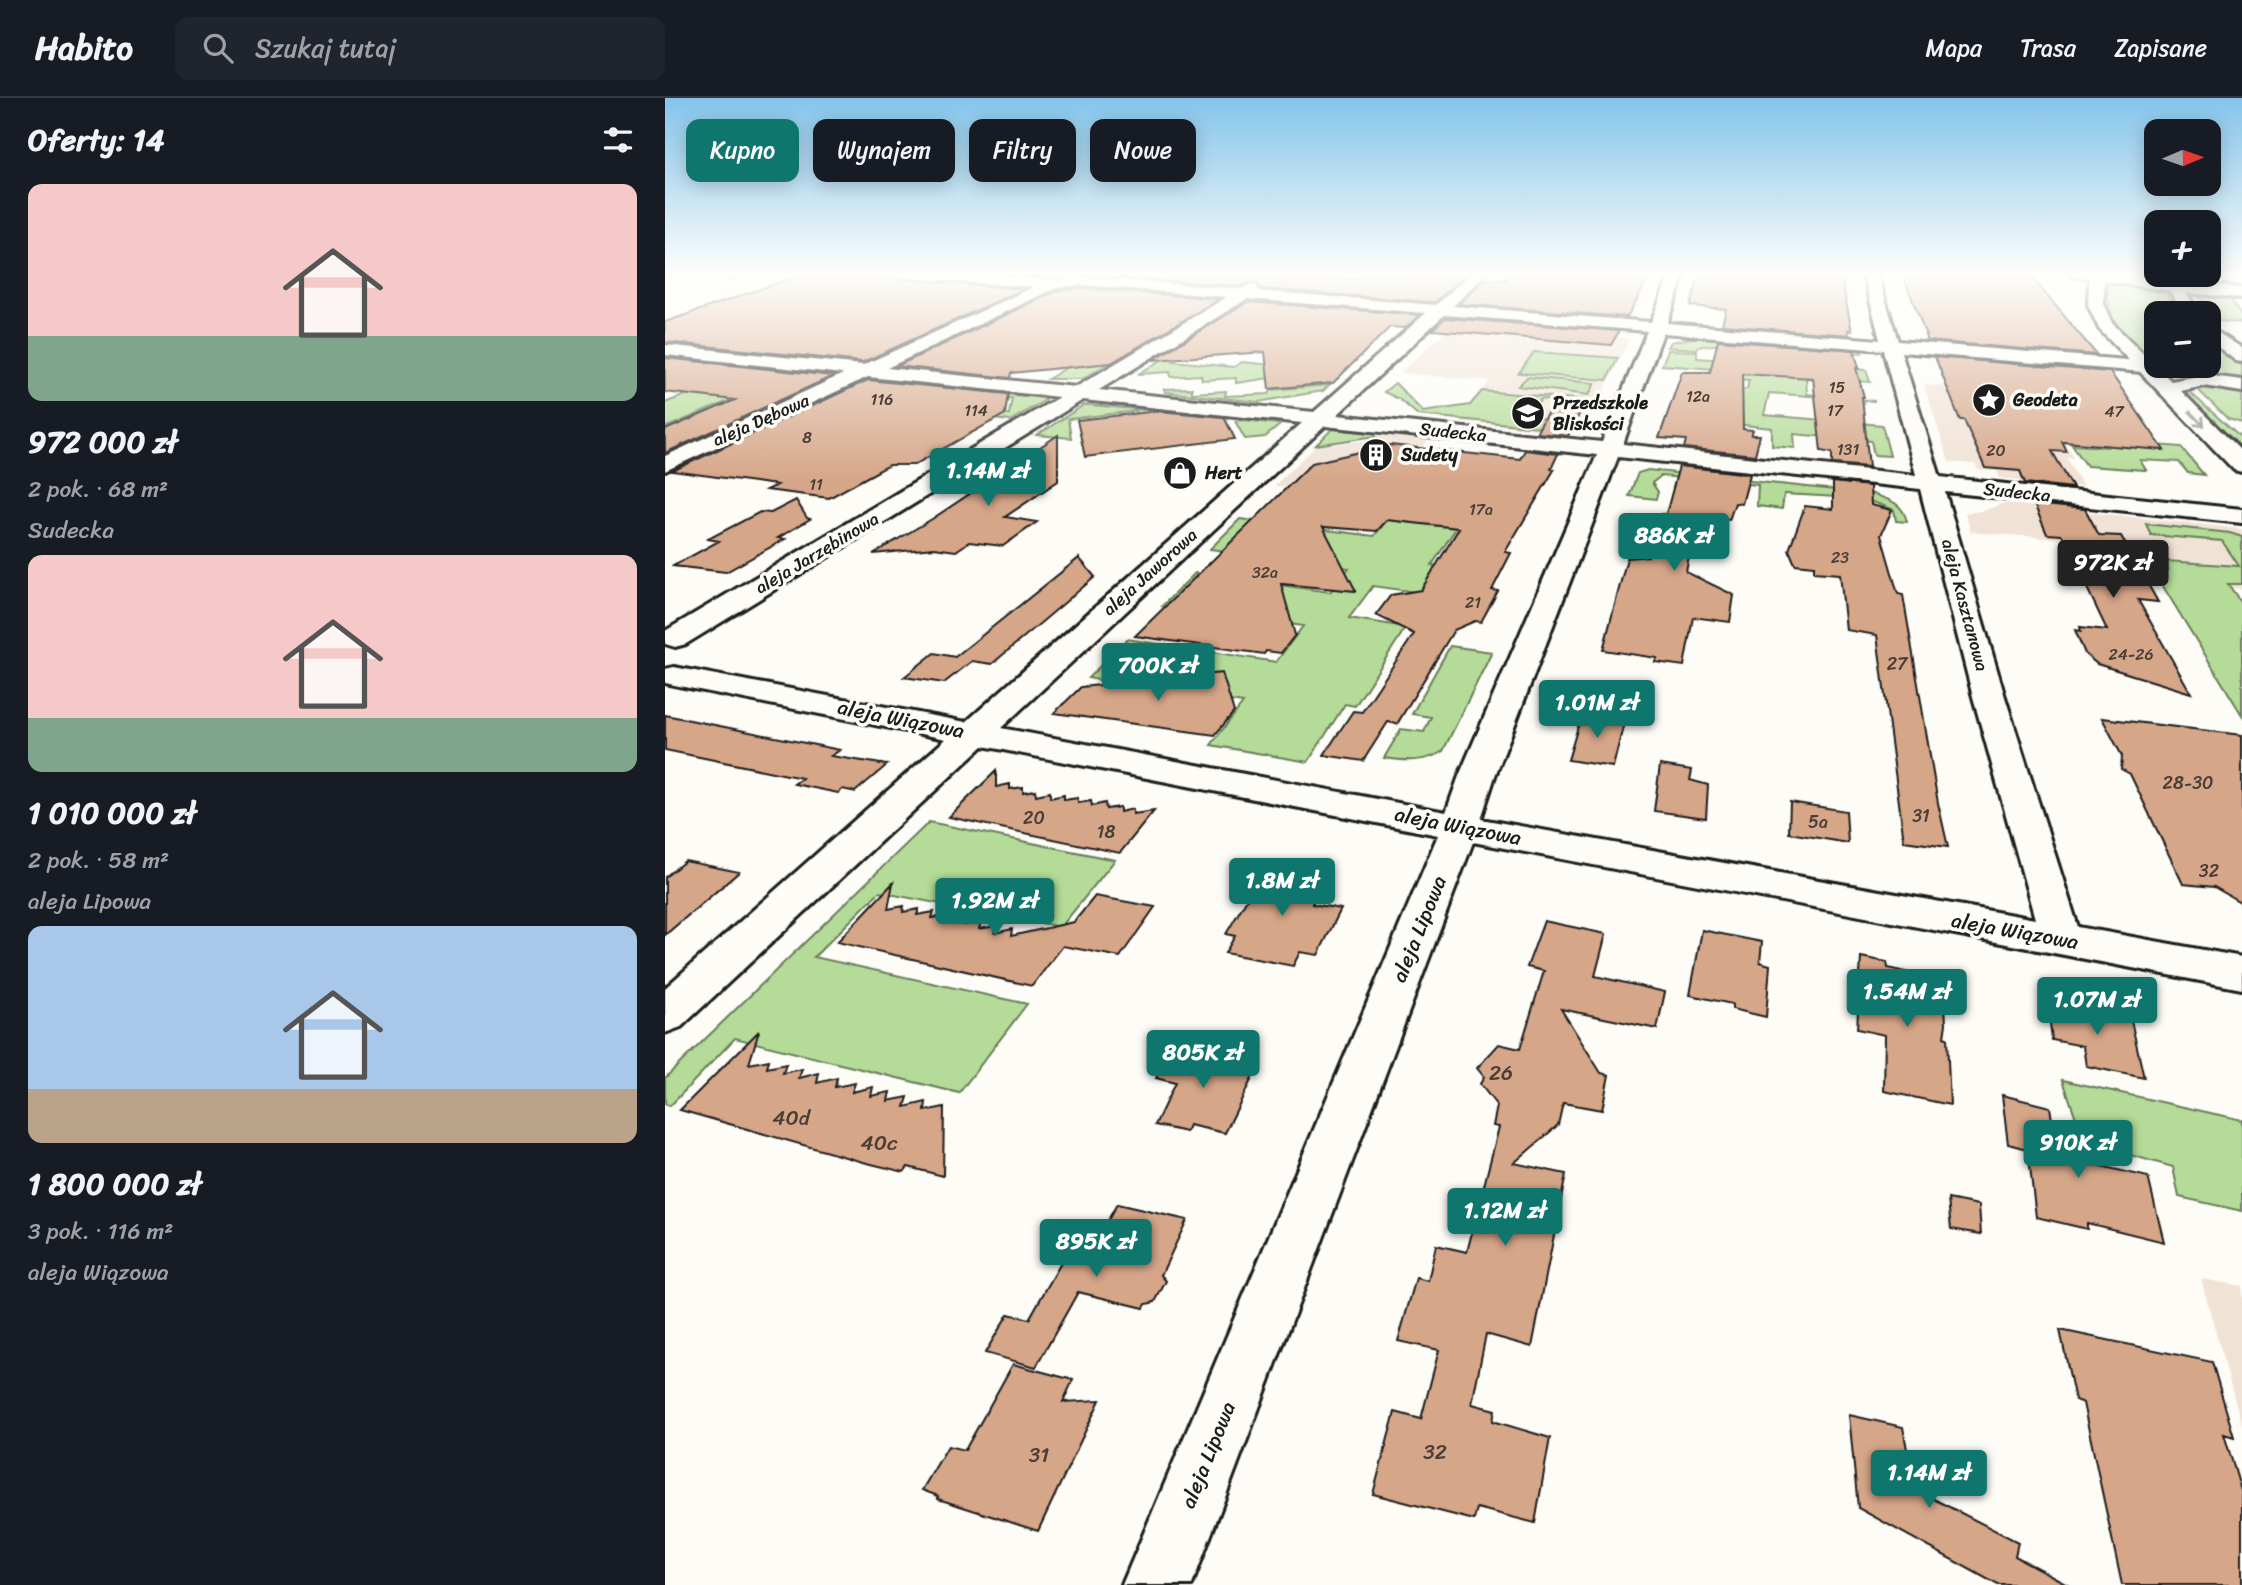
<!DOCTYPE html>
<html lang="pl">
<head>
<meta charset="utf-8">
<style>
	body { margin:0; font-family:Sriracha,sans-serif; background:#20242c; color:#f1f3f6; height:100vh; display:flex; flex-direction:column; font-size:26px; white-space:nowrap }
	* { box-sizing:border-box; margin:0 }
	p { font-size:23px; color:#9ea1a6 }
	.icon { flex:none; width:38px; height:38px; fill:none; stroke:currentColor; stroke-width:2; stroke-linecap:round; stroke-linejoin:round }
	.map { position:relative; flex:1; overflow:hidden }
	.side { display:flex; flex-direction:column; background:#171b24; width:665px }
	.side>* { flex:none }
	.guide { position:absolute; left:21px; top:21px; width:665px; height:63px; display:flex; gap:14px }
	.needle { width:46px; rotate:88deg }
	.tools { position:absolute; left:1479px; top:21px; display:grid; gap:14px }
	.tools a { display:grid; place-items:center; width:77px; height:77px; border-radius:14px; background:#171b24; box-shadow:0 4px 18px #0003; font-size:35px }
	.price { position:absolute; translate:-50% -60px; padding:0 16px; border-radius:7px; background:#0f766e; color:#fff; font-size:23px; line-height:46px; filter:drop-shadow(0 2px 4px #0008) }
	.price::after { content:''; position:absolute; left:50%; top:42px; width:21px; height:16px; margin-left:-10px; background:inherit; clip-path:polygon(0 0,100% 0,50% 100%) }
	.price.on { background:#222; color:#fff }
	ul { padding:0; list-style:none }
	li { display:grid; align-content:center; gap:14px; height:371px; padding:0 28px }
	li span { display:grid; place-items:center; height:217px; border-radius:14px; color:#555 }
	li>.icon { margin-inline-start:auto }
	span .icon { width:126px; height:126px; fill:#fffc; stroke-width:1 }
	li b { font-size:30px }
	h2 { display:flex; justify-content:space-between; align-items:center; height:84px; padding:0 28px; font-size:30px }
	.tag { padding:0 24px; border-radius:14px; background:#171b24; box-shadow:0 4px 18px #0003; font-size:24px; line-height:63px }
	.tag.on { background:#0f766e; color:#fff }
	header { display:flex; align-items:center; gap:42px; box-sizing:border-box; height:98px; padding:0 35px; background:#171b24; border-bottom:2px solid #363941 }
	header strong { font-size:33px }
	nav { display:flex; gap:38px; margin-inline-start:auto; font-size:24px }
	.search { width:490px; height:63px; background:#20242c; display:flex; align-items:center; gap:18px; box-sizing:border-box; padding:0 24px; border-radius:14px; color:#9ea1a6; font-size:26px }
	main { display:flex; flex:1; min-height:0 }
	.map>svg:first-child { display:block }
	.built { fill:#f1e2d6 }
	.green { fill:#b4db97; stroke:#687c5a; stroke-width:2 }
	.building { fill:#d6a689; stroke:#1c1c1c; stroke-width:2 }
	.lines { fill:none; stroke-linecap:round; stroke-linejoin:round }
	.minor-casing { stroke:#1c1c1c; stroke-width:6 }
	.major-casing { stroke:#1c1c1c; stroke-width:6 }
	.minor { fill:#fdfcf7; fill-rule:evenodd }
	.major { fill:#fdfcf7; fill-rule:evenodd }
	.oneway { stroke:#989794 }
	.labels { text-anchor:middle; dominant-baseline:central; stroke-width:7; stroke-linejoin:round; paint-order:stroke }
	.far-number-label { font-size:16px; fill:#4a3e37 }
	.far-poi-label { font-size:18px; font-weight:bold; fill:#1c1c1c; stroke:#fdfcf7; text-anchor:start }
	.far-street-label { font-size:18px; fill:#1c1c1c; stroke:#fdfcf7 }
	.number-label { font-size:18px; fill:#4a3e37 }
	.street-label { font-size:21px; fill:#1c1c1c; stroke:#fdfcf7 }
	.near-number-label { font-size:21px; fill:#4a3e37 }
</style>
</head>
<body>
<header>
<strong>Habito</strong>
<div class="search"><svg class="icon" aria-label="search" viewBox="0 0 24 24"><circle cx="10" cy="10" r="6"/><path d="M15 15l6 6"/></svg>Szukaj tutaj</div>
<nav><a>Mapa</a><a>Trasa</a><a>Zapisane</a></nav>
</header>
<main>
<section class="side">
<h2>Oferty: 14<svg class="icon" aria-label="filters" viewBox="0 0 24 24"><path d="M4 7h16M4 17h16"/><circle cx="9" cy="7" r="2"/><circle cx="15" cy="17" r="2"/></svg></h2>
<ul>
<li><span style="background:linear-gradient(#f6c9c9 70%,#7fa58c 0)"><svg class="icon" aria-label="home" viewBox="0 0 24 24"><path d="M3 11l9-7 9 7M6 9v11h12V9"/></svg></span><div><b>972 000 zł</b><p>2 pok. · 68 m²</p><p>Sudecka</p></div></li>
<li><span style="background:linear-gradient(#f6c9c9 75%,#7fa58c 0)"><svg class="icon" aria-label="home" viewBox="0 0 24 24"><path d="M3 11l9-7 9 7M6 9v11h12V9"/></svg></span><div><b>1 010 000 zł</b><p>2 pok. · 58 m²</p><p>aleja Lipowa</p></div></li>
<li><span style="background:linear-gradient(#a9c7e8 75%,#b9a48a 0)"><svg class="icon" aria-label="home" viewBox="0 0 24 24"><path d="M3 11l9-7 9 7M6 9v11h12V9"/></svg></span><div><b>1 800 000 zł</b><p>3 pok. · 116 m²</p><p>aleja Wiązowa</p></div></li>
</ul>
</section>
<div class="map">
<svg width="1577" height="1487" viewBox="0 0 1577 1487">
	<rect width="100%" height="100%" fill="#fdfcf7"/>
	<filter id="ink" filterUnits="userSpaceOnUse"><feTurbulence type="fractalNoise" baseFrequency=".0143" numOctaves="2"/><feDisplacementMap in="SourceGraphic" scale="14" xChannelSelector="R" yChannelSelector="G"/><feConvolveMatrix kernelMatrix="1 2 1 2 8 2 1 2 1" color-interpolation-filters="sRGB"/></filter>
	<g filter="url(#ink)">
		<path class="built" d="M796,219l132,10 36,13 -44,90 -16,2 -112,-11 33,-40 -90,-8z
			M1259,287l85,6 49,40 16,27h-7l16,29 -83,-9 -3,-7 -19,-1 -3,-6 -26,-2z
			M717,337l46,5 -21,30 -5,31 -128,-15 42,-40 46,-5z
			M1339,405l238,26v60l-97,-7 -22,-38 -152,-12 -6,-19 18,-2z
			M1536,1181l41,7v140z"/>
		<path class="green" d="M0,174h95l-25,8 -70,-3z
			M1444,184l54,7 16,24h-23v53c-29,-29 -53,-40 -47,-84z
			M1532,196l45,3v4h-11l11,16v6l-25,-2z
			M1042,237l41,4 -3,4 -46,3 -2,3 -29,-2 3,-5z
			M1090,241l18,2 -1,27 4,-1 -2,-23 86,6 2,3 -62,-3 3,15 63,5 4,12 -64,-4 1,16 68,7 -106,-8 -5,22 118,10 8,31 -16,-1 -3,-14 -77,-7 1,14 -23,-2v-18l-48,-5 9,-33 14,-1 2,-9 -31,-2 12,-8 -68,-5 6,-15 29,1v7l42,3 25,-18 -9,-1z
			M1544,244l33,23v18l-39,-6 -33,2 -14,-13h53z
			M869,254l84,6 -11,22 -88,-7z
			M500,260h11l-3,3 61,6 8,-5 83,8 -89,13v-5l-34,2 -1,-5 -30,2 -1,-5 -32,2z
			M447,263l-30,18h-34l20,-12 17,-1 3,-4z
			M862,279l68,6 -6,12 -71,-9z
			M218,283l161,17 1,2 -35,21 -26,-3 25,-4 3,-16 -69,5 -78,-19z
			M730,285l28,29 47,-7 12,-14 106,9 -3,6 -44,-7 -12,18 44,6 -3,7 -152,-15 -19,-16 -15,-7z
			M1541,285l36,6v34l-14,-4 -33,-32z
			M45,287l45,5 -90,38v-25z
			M664,287l-6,6 -65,11 -93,-10 -1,-3 28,-1v5l34,-2 -1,5 44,-2 2,-4z
			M1519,289l58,52v9l-58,-54z
			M419,307h7l137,13 -85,12 -7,-19 -68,8 3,19 -34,-3z
			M579,322l34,4 2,1 -15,12 -20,2 -10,-18z
			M667,331l42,4 2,3 -60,9z
			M1439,343l77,6 23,28 -16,-2 -9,-11 -39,-2 6,10 -59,-4 -15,-21 35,2z
			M983,372l225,24c17,6 30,9 34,28l-11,-1 -2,-11c-31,-16 -75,-13 -110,-16l-2,15 -25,-3 1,-21 -97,-9 -9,7 6,9 -2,7 -27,-3 9,-23z
			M575,421l134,17 13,-16 69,8 -24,37 21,4 -16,26 -64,-9 -24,32 57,9 -51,79 -10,-2 -37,58 -97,-17 32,-42 -155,-25 39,-39 149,23 27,-36 -141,-20 33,-33 135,19 19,-24 -139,-19z
			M1481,426l84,9 12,4v47h-14l14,20v111l-89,-145h15l-1,-9 72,5 -17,-25 -71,-6z
			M785,548l42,6 -49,99c-17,12 -39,10 -59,7l17,-29 23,3 7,-15 -19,-3z
			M264,724l186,38 -54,67 -182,-35 -65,65 213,47 -68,89 -224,-55 -65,68 -5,-2v-26z
			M1398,982l179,40v91l-63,-14 -6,-30 -89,-25z"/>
		<path class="building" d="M360,174h235l99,7 7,-6 97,4 -28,25 -174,-13 -8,-7 -12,4 -160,-12 -29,3 -34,-2z
			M840,174h147l-25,45 -168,-13 26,-25 22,1z
			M1035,174h140l12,59 -4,-1 1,5 -127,-10 4,-16 -36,-3z
			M1237,174l126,1 69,82 -169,-14z
			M141,175l75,4 143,12 -161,73 -198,-20v-20z
			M416,190l138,11 -108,64 -100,10 -1,5 -113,-12 160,-75z
			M583,204l172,13 -15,13 -15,-1 -57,56 -64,6 -4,-37 -112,8z
			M780,220l174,13 -8,14 -179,-15z
			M1053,242l136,10 5,18h-3l8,29h-2l7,70 -37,-3v-11l-11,-2 -8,-73 -71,-4 1,55 10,1 -2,5h9l-5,20 -71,-7 2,-8 -27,-2 23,-66h28z
			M1270,259l175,15 54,78 -102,-8 5,10 -15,-1 21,37 -48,-5 -5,-12 -35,-3 -21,-48h-4z
			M0,260l168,18 -168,77v-23l70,-30 -70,-8z
			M203,282l140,14 -3,20 -91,51h-25l-60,33 -63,-8 11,-5 -105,-14z
			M887,307l31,2 -15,29 -32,-3z
			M494,313l65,6 11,22 -150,18 -8,-37z
			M393,337v46l-53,36 32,5 -34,24 -34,-4 -13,9 -22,-3 -61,6 59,-35z
			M725,347l130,14 5,-9 33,4 -7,15 3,1 -49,82 6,1 -19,37 6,1 -17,31 -6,-1 -21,9 -57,94 -9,-2 -25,39 -39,-6 29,-44 9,1 52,-78 -38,-19 15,-20 30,-5 38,-62 -72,-8 -10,11 -54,-4 33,64 -75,-7 14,51 -14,18 -15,-2 -2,3 -129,-18 177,-173z
			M1014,368l71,8 -8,30 -7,-1 -6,17 -32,-3 -11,55 48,23 -4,27 -37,-5 -9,49 -29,-4 2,-4 -54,-8 24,-92 21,-2 13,-42h5z
			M1168,384l37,4 1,19 21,5 -11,25 17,59 5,1 35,208 10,44 -44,-6 -27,-206 -31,-5 -6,-56 -26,-2v-6l-19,-2 -6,-14 16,-44 28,3z
			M131,402l11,18 3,1 -32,19 7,1 -59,33 -53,-6 46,-25 -11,-2 52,-27 11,1z
			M1369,406l51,5 14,26 22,1 37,66 -20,-2 53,93 -94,-29 -12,-10 -10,-24 6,1 -1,-4 27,3 -45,-95 -15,-1z
			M414,460l16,19 -103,87 -20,-3 -28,22 -40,-6 30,-24 21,4z
			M557,575l12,39 -19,23 -161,-22 27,-26z
			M917,615l43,6 -12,48 -45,-7z
			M0,617l175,35 -9,6 56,9 -32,27 -12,-3 -5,4 -44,-9 8,-6 -137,-28z
			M1437,620l140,17v168l-28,-16 -31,-3 -53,-110 -9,-5 1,-13z
			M995,667l32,5 -2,10 18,5 -2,33 -52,-7z
			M331,673v16l14,-3v5l13,-2v5l12,-2 1,5 14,-3v6l14,-3v5l14,-2v5l13,-2 1,5 13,-3 1,6 14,-2v5l13,-3v5l21,-3 -34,42 -171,-36z
			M1125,704l56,9 2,32 -59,-10z
			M20,763l54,11 -74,63v-58z
			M602,767l60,11 -15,28 29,5 -23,46 -18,-3 -7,14 -68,-13 10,-17 -9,-2z
			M228,785l-5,26 16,-3 -1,6 16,-3 -2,6 17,-3 -2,6 17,-2 -1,6 17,-3 -1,6 17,-3 -2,7 17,-3 -1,7 17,-4 -1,7 63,-14 21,-26 60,11 -35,50 -57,-11 -31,40 -195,-44z
			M879,823l62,13 -11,42 70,16 -8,37 -96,-20 40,64 8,2 -7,35 -39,-7 -5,22 -44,38 52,11 -34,173 -46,-13 -14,70 23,6 -2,11 57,17 -15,85 -58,-15 -3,12 -101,-26 22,-82 26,7 18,-69 -41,-9 18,-63 12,3 8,-36 31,7 32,-125 -6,-1 4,-20 -17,-22 4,-7 -7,-9 22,-24 21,5 24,-78 -17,-4z
			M1037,832l60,12 -2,20 10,3 -4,52 -34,-8v-5l-42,-9z
			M1196,859l26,5 1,6 56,13 2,43 -2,13 3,1 3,67 -66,-14 1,-56 -28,-6z
			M1382,901l83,17 14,62 -58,-12 -3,-20 -31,-6z
			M94,933l-10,33 20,-4 -2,8 19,-4 -3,9 19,-4 -3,9 20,-5 -2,10 20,-5 -2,9 20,-4 -3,9 21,-5 -2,9 19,-4 -2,9 20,-4 -3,10 21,-5 -1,9 19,-4 -1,69 -35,-9 -4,5 -41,-10 -183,-52z
			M510,948l84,18 -34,69 -36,-8 -3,7 -31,-7 20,-42 -19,-5z
			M1337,997l48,12 7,44 18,4v5l73,17 16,65 -77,-19v6l-51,-12 -8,-68 -20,-5z
			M1283,1101l31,6 2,29 -30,-5z
			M452,1106l70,16 -26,55 5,6 -11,21 -9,2 -2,4 -66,-16 -42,75 -51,-14 23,-39 21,5 41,-72 20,5z
			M1395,1232l152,32 22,75 -10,-3 18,60v91h-120l-39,-182 -8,-3z
			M348,1266l60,16 -10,22 37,-2 -62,131 -100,-32v-3l-16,-6 26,-44 17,4z
			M1184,1317l54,12 11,62 104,53 -3,14 54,29h-71l-140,-77z"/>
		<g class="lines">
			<g class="minor-casing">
				<path id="minor" d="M212,174h68l107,8 29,-3 160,12 11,-5 5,2 2,5 177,14 36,-33h16l-35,34 198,16 20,-50h14l-18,51 213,17 -17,-68h14l21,69 252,21 2,4 -2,4 -7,2 -242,-20 39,125 302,32v14l-297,-31 60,205 73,230 164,30v32l-769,-147 -281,743h-70l316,-750 -455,-89 -302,281 -16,6v-45l281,-249 -272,-54 -9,-2v-14l9,-2 292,55 336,-299 -219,-23 -397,244 -11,3 -10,-3v-13l394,-234 -191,-20 -203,94v-15l178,-82 -178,-19v-10l198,20 171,-78 -150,-11zM416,187l146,12 -151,90 -189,-19 169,-80zM582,201l179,14 -112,99 -215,-22zM779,217l203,16 -45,111 -265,-27zM998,235l220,17 33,125 -293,-31zM660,328l272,29 -138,321 -13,36 -445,-84zM953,359l302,32 53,208 62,222 -554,-100 14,-43z
					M1401,174h37l139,16v10l-58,-5 -111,-17z"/>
			</g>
			<g class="major-casing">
				<path id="major" d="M1425,174h14v33l8,18 59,58 33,-6 38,5v12l-38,-6 -23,5 61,61v20l-8,-2 -135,-141 -11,-24z
					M1494,177h14l27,38h-16z
					M1544,229l33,21v14l-6,-1 -27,-21z"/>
			</g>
			<use href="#minor" class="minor"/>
			<use href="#major" class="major"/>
		</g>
		<defs><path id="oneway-shaft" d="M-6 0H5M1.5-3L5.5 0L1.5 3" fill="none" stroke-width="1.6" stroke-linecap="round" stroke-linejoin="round" transform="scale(1.75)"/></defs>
		<use class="oneway" href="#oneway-shaft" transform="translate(1532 321) rotate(45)"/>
	</g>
	<linearGradient id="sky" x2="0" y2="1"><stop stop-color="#84c4ea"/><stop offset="0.46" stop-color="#fefefb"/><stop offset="1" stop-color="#fefefb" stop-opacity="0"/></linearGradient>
	<rect width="1577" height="382" fill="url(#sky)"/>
	<defs>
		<g id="sight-disc" transform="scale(1.75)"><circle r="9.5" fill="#1c1c1c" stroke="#fdfcf7"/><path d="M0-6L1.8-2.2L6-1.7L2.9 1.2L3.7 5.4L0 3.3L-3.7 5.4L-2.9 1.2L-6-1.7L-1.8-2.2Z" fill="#fff"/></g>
		<g id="school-disc" transform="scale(1.75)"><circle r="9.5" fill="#1c1c1c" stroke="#fdfcf7"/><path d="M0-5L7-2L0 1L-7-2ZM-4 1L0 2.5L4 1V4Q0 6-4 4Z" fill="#fff"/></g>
		<g id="building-disc" transform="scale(1.75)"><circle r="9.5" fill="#1c1c1c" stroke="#fdfcf7"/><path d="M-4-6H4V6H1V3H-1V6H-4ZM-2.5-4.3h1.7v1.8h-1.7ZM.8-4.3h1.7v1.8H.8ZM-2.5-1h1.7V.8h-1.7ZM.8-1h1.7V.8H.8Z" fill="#fff"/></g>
		<g id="shop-disc" transform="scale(1.75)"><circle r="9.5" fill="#1c1c1c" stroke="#fdfcf7"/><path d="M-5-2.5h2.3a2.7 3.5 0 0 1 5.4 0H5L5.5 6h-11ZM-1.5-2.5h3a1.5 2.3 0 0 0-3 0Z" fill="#fff"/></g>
	</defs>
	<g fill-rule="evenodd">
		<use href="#sight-disc" x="1324" y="302"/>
		<use href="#school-disc" x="863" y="315"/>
		<use href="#building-disc" x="711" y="357"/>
		<use href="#shop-disc" x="515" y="375"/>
	</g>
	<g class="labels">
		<g class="far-number-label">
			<text x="1172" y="289">15</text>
			<text x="1033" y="298">12a</text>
			<text x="217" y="301">116</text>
			<text x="311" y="312">114</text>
			<text x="1170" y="312">17</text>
			<text x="1449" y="313">47</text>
			<text x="142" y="339">8</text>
			<text x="1183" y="351">131</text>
			<text x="1331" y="352">20</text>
			<text x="151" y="386">11</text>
			<text x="816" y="411">17a</text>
			<text x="1175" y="459">23</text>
			<text x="600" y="474">32a</text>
			<text x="808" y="504">21</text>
			<text x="1466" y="556">24-26</text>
		</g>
		<g class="far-poi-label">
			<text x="1348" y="302">Geodeta</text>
			<text x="888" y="305">Przedszkole<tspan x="888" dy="21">Bliskości</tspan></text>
			<text x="736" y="357">Sudety</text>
			<text x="540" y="375">Hert</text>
		</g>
		<g class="far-street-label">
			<text transform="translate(96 322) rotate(-24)">aleja Dębowa</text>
			<text transform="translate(788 334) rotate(6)">Sudecka</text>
			<text transform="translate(1352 394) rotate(6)">Sudecka</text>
			<text transform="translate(152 455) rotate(-31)">aleja Jarzębinowa</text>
			<text transform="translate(485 474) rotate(-42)">aleja Jaworowa</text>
			<text transform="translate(1300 507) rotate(75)">aleja Kasztanowa</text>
		</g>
		<g class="number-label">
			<text x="1232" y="566">27</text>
			<text x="1523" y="685">28-30</text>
			<text x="1256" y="718">31</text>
			<text x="369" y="720">20</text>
			<text x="1153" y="724">5a</text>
			<text x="441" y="734">18</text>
			<text x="1544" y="773">32</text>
		</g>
		<g class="street-label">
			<text transform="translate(236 621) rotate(11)">aleja Wiązowa</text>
			<text transform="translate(793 728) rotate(11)">aleja Wiązowa</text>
			<text transform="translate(754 831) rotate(-68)">aleja Lipowa</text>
			<text transform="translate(1350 833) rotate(10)">aleja Wiązowa</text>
			<text transform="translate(543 1357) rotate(-68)">aleja Lipowa</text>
		</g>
		<g class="near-number-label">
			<text x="836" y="975">26</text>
			<text x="126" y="1020">40d</text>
			<text x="214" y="1045">40c</text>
			<text x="770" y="1354">32</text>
			<text x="374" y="1357">31</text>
		</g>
	</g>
</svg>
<div class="tools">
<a><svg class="needle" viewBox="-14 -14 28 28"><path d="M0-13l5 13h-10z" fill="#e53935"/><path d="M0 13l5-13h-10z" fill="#9ea1a6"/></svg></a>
<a>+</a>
<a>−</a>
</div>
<b class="price" style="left:323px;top:410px">1.14M zł</b>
<b class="price" style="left:1009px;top:475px">886K zł</b>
<b class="price on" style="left:1448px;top:502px">972K zł</b>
<b class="price" style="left:493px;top:605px">700K zł</b>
<b class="price" style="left:932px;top:642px">1.01M zł</b>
<b class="price" style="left:617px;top:820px">1.8M zł</b>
<b class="price" style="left:330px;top:840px">1.92M zł</b>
<b class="price" style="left:1242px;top:931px">1.54M zł</b>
<b class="price" style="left:1432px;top:939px">1.07M zł</b>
<b class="price" style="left:538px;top:992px">805K zł</b>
<b class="price" style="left:1413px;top:1082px">910K zł</b>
<b class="price" style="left:840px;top:1150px">1.12M zł</b>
<b class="price" style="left:431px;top:1181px">895K zł</b>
<b class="price" style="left:1264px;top:1412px">1.14M zł</b>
<div class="guide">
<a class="tag on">Kupno</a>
<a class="tag">Wynajem</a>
<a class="tag">Filtry</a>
<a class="tag">Nowe</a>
</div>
</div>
</main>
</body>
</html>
